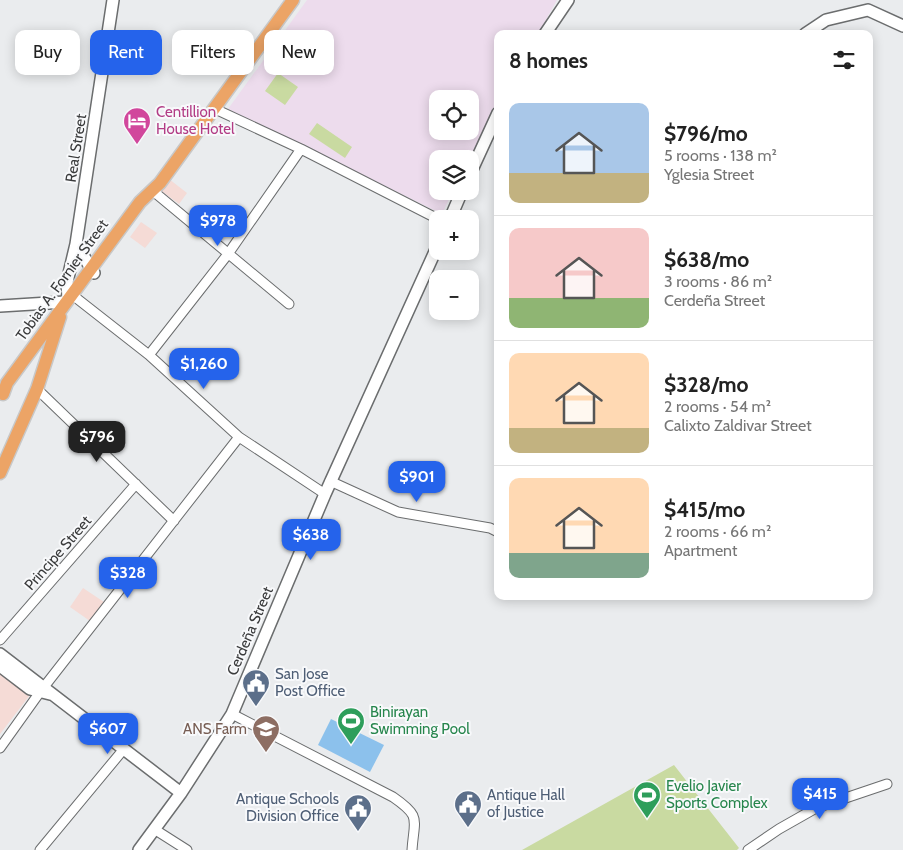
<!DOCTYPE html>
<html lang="en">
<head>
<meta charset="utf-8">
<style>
	body { margin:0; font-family:Cabin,sans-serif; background:#f2f2f2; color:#222; height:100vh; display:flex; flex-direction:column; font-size:19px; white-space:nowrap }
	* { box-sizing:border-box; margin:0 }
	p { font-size:16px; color:#767676 }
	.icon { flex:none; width:28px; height:28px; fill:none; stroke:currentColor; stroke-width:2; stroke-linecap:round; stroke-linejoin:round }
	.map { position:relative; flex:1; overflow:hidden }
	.sheet { position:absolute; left:494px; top:30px; width:379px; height:570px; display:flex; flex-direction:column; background:#fff; border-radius:10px; box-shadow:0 2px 12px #0003 }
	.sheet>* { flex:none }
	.guide { position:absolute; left:15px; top:30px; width:404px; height:45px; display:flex; gap:10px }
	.buttons { position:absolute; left:429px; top:90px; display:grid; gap:10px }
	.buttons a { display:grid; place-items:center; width:50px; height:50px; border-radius:10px; background:#fff; box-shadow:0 2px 12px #0003; font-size:25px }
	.price { position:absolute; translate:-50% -42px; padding:0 11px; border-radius:10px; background:#2563eb; color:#fff; font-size:16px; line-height:32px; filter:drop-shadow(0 1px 2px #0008) }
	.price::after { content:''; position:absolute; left:50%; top:30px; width:15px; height:11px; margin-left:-8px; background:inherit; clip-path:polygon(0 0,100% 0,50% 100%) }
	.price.current { background:#222; color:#fff }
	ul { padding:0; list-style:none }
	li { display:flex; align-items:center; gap:15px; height:125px; padding:0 15px }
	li+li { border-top:1px solid #e0e0e0 }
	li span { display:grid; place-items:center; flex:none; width:140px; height:100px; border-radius:10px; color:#555 }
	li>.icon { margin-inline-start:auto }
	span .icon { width:60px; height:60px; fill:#fffc; stroke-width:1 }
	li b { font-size:21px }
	h2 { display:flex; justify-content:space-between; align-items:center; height:60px; padding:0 15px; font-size:21px }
	.tag { padding:0 18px; border-radius:10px; background:#fff; box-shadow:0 2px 12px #0003; font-size:18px; line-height:45px }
	.tag.current { background:#2563eb; color:#fff }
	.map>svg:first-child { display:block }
	.commercial { fill:#f5dbd6 }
	.education { fill:#eddced; fill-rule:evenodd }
	.green { fill:#c9daa1 }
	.water { fill:#8cc1ec }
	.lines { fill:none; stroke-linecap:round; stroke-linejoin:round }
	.street-casing { stroke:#6b6d6e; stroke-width:11 }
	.secondary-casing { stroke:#6b6d6e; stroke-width:14 }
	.primary-casing { stroke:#c8c8c8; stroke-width:15 }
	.street { stroke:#fff; stroke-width:9 }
	.secondary { stroke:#fff; stroke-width:11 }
	.primary { stroke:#eca466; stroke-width:12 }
	.labels { text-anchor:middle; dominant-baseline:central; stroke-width:4; stroke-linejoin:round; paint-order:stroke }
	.hotel-label { font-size:15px; fill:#b23c85; stroke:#f8f9fb; text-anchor:start }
	.street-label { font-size:15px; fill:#3a3b3c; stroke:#f8f9fb }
	.service-label { font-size:15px; fill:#4e5e75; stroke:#f8f9fb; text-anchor:start }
	.leisure-label { font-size:15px; fill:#27864d; stroke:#f8f9fb; text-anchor:start }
	.education-label { font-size:15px; fill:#785e54; stroke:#f8f9fb; text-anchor:end }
</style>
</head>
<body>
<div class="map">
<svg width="903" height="850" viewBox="0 0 903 850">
	<rect width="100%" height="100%" fill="#eaecee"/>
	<path class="commercial" d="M169,179l18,14 -8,11 -19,-14z
		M141,222l16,11 -12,15 -15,-11z
		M83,588l21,14 -14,19 -20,-14z
		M0,671l30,24 -30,39z"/>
	<path class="education" d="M307,0h250l-19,34h-40l-1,71 -28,54h-31v32h15l-11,23 -214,-105zM438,99h32v32h-32z"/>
	<path class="green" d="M278,73l20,14 -13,18 -20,-14z
		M317,123l35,24 -7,11 -36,-24z
		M674,765l65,83 -2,2h-215z"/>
	<path class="water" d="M331,719l53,26 -14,27 -52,-27z"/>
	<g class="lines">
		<g class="street-casing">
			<path id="street" d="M213,108l88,41 137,70
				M153,191l136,113
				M75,297l74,58 90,82 86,57
				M149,355l79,-101 73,-105
				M37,389l137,132
				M330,481l68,31 92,16 8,4
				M0,640l136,-156
				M232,714l161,83c29,20 21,22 19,53
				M0,748l40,-56 199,-255
				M154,829l33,21
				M40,850l83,-100
				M748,850l31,-21 37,-21 71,-24"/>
		</g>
		<g class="secondary-casing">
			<path id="secondary" d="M545,34l23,-34
				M805,34l21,-14 42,-10 35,16
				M470,174l28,-61
				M450,219l12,-28
				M76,244l18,29
				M68,299l-1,-17 9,-38 37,-244
				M0,306l65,-4
				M0,654l181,139
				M0,666l30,23 20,5
				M139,850l42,-57 51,-79 93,-220 113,-249"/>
		</g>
		<g class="primary-casing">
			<path id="primary" d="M3,394l4,-11 133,-181 20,-19 133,-183
				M0,473l37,-84 23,-72"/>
		</g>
		<use href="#street" class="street"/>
		<use href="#secondary" class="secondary"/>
		<use href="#primary" class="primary"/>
	</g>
	<defs>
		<g id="hotel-pin" transform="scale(1.4375)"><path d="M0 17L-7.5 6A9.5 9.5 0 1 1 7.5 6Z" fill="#d1479c" stroke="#f8f9fb"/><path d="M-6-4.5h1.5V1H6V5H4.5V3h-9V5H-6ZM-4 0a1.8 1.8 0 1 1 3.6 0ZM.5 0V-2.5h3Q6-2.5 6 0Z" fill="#fff"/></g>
		<g id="civic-pin" transform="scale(1.4375)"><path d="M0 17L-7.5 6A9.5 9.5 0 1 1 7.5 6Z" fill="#5c6f8a" stroke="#f8f9fb"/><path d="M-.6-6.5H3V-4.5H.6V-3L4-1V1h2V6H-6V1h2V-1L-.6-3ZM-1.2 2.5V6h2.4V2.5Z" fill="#fff"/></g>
		<g id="stadium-pin" transform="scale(1.4375)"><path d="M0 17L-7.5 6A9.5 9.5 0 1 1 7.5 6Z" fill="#2e9e5b" stroke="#f8f9fb"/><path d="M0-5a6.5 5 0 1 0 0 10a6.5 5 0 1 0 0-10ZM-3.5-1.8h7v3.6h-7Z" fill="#fff"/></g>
		<g id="school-pin" transform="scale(1.4375)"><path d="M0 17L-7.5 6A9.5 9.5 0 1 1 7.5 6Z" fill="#8d6e63" stroke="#f8f9fb"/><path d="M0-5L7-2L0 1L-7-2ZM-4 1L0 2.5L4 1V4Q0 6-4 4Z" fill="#fff"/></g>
	</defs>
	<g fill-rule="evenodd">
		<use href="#hotel-pin" x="137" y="121"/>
		<use href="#civic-pin" x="256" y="683"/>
		<use href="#stadium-pin" x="351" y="721"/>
		<use href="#school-pin" x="266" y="729"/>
		<use href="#stadium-pin" x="647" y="795"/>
		<use href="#civic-pin" x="468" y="804"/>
		<use href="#civic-pin" x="358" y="808"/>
	</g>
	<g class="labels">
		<g class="hotel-label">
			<text x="156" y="112">Centillion<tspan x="156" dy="17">House Hotel</tspan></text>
		</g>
		<g class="street-label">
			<text transform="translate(76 148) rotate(-81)">Real Street</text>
			<text transform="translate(62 280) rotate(-54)">Tobias A. Fornier Street</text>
			<text transform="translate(58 553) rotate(-49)">Principe Street</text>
			<text transform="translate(250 631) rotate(-67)">Cerdeña Street</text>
		</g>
		<g class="service-label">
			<text x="275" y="674">San Jose<tspan x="275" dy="17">Post Office</tspan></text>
			<text x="487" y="795">Antique Hall<tspan x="487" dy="17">of Justice</tspan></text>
			<text x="339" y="799" text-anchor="end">Antique Schools<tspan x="339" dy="17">Division Office</tspan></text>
		</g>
		<g class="leisure-label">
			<text x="370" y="712">Binirayan<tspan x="370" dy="17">Swimming Pool</tspan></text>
			<text x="666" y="786">Evelio Javier<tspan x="666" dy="17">Sports Complex</tspan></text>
		</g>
		<g class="education-label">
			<text x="247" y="729">ANS Farm</text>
		</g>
	</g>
</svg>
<div class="buttons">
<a><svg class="icon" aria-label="locate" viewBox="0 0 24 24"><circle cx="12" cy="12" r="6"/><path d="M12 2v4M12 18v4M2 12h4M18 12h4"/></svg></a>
<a><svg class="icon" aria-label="layers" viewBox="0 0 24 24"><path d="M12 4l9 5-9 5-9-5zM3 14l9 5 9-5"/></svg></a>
<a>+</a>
<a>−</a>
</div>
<b class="price" style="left:218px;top:247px">$978</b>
<b class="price" style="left:204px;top:390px">$1,260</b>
<b class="price current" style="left:97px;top:463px">$796</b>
<b class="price" style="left:417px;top:503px">$901</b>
<b class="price" style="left:311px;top:561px">$638</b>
<b class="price" style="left:128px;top:599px">$328</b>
<b class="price" style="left:108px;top:755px">$607</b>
<b class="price" style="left:820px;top:820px">$415</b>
<div class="guide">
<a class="tag">Buy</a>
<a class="tag current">Rent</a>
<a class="tag">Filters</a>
<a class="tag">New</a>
</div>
<section class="sheet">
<h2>8 homes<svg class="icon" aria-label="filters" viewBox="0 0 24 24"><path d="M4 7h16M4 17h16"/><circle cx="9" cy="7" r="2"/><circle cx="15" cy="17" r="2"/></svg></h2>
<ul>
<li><span style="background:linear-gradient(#a9c7e8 70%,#c2b280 0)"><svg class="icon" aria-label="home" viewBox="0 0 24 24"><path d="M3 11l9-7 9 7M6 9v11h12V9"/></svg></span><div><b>$796/mo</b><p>5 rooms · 138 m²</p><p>Yglesia Street</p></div></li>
<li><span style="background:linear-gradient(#f6c9c9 70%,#8fb573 0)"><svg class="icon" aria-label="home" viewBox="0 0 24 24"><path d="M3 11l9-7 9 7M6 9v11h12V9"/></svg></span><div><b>$638/mo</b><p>3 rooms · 86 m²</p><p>Cerdeña Street</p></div></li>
<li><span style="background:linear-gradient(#ffd9b3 75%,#c2b280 0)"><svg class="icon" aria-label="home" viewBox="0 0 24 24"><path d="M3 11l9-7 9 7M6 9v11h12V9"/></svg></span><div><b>$328/mo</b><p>2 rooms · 54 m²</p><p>Calixto Zaldivar Street</p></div></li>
<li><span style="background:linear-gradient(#ffd9b3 75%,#7fa58c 0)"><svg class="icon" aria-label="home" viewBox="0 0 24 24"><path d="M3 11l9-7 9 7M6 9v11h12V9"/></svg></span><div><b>$415/mo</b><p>2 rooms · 66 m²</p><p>Apartment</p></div></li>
</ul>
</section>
</div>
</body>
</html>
